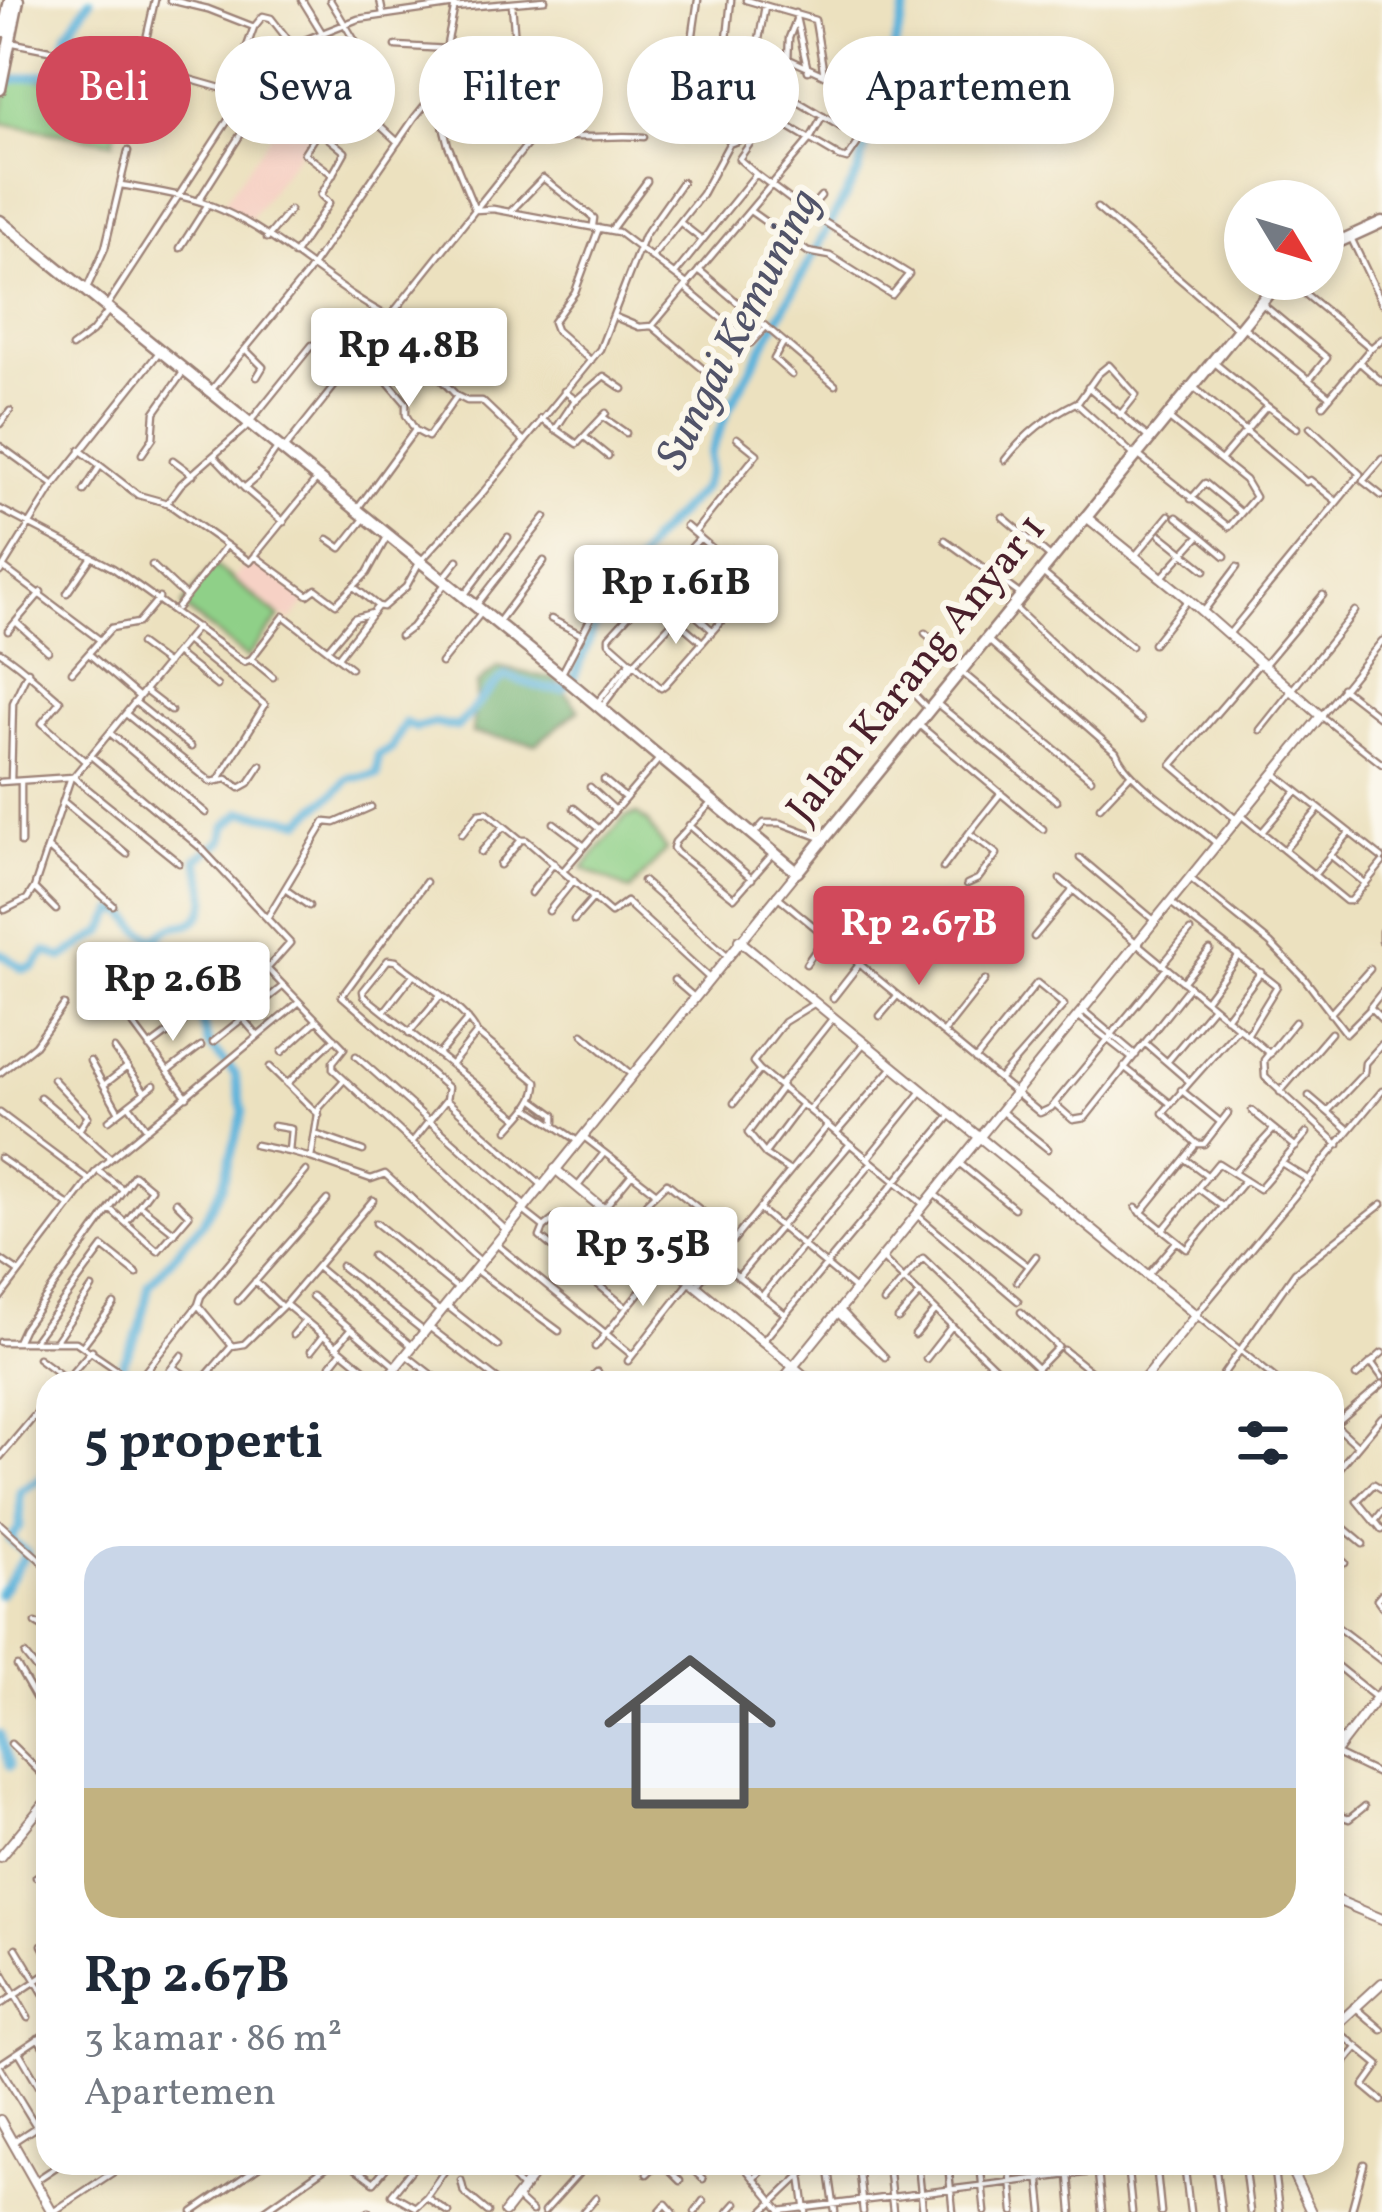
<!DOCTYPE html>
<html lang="id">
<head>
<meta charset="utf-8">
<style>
	body { margin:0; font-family:Vollkorn,serif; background:#f2f2f3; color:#1f2937; height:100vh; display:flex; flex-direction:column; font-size:45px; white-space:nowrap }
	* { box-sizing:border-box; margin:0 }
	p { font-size:39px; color:#747a83 }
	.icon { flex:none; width:66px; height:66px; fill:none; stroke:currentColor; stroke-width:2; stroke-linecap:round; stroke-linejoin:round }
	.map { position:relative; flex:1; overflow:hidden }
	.drawer { position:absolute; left:36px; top:1371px; width:1308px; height:804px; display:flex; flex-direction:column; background:#fff; border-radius:36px; box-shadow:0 6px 18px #0003 }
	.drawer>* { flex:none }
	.banner { position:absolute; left:36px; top:36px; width:1311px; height:108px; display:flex; gap:24px }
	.needle { width:78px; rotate:128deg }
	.fabs { position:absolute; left:1224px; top:180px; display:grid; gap:24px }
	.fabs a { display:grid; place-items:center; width:120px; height:120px; border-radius:50%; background:#fff; box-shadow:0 6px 18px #0003; font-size:60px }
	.price { position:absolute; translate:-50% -102px; padding:0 27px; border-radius:12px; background:#fff; color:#222; font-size:39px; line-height:78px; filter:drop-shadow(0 3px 6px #0008) }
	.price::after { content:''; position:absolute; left:50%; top:72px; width:36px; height:27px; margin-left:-18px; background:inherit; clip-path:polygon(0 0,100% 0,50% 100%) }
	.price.selected { background:#d1495b; color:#fff }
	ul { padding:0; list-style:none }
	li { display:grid; align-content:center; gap:24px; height:636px; padding:0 48px }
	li+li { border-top:3px solid #e0e1e3 }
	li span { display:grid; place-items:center; height:372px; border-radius:36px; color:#555 }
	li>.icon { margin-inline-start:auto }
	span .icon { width:216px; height:216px; fill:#fffc; stroke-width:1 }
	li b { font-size:51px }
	h2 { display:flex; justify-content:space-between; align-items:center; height:144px; padding:0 48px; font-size:51px }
	.chip { padding:0 42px; border-radius:54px; background:#fff; box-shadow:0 6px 18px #0003; font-size:42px; line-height:108px }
	.chip.selected { background:#d1495b; color:#fff }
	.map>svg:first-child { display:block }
	.built { fill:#f6d1c5 }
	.green { fill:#8fd088; stroke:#6c785a; stroke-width:3 }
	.forest { fill:#73b274; stroke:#5e6850; stroke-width:3 }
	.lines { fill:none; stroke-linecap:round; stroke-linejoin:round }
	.river { stroke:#5eb4db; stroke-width:9 }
	.minor-casing { stroke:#9b8075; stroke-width:9 }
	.tertiary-casing { stroke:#9b8075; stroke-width:12 }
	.secondary-casing { stroke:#9b8075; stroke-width:12 }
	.primary-casing { stroke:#9b8075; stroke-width:15 }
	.trunk-casing { stroke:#9b8075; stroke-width:15 }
	.minor { stroke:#fff; stroke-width:4.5 }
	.tertiary { stroke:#fff; stroke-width:8 }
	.secondary { stroke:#fff; stroke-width:8 }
	.primary { stroke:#fff; stroke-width:10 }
	.trunk { stroke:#fff; stroke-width:10 }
	.labels { text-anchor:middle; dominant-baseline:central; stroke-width:12; stroke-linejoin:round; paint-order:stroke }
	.street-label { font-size:42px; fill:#4a1f2b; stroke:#fbf7ec }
	.water-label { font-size:45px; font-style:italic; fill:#515369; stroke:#fbf7ec }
</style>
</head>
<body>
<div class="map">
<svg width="1382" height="2212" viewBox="0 0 1382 2212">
	<rect width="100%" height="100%" fill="#fbf7ec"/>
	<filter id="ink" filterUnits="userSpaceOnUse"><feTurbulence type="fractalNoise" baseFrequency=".00833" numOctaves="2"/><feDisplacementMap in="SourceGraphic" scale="24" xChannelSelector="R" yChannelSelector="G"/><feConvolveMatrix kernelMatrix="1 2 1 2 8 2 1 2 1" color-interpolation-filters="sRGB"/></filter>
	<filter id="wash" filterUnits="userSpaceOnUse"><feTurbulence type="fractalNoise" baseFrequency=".004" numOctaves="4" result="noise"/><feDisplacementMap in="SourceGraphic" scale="48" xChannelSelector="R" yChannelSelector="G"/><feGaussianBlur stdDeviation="2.7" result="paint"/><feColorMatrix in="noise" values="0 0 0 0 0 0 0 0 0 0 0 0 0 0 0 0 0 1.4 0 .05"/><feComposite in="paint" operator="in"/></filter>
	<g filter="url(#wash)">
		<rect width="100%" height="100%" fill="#ece1bf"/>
		<path class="built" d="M283,118l31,14 -66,90 -27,-16z
			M250,558l57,43 -17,20 -56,-42z"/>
		<path class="green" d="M10,74l112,21 -9,47 -113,-19z
			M214,565l66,52 -33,41 -65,-52z
			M637,814l11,8 18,28 -36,41 -47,-23 42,-51z"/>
		<path class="forest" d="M497,667l58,12 24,31 -43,34 -64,-11 5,-49z"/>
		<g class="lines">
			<path class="river" d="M10,80l50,-8 7,-39 23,-33
				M0,953l23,16 10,-2 13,-16 16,7 41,-26 12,-21 10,1 14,17 15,10c6,-3 10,-8 16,-11 6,-3 14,-3 20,-5 26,-12 14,-44 7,-64l26,-19 3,-14 16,-14 60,9c15,-17 34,-24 46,-43l29,-3 1,-20 13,-6 14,-26 11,5 18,-5 23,4c18,-17 28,-36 48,-51l41,13h17l11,-12 20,-49 57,-87 51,-52 7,-17 1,-18 19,-46 129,-235 50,-173
				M121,1367l19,-39 9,-43 53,-62 20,-36 21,-75 -8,-38 -27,-31 -5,-20 -17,-27 -39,-38 13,-21
				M113,1383l4,-9
				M0,1594l27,-41 -17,-13 10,-13v-36l28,-17
				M0,1734l10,32"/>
		</g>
	</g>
	<g filter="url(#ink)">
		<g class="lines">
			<g class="minor-casing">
				<path id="minor" d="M170,0l38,9 46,18
					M302,0l19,31
					M330,0l28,46
					M380,0l3,14
					M451,0l4,5 -19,93 12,47 27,65
					M746,0l69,20 9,55 -66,-30 7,-39
					M512,4l5,63
					M454,8l91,-8
					M795,13l13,58
					M147,35l8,-35
					M9,42l169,34 53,15
					M0,45l1,1
					M396,46l52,3
					M726,49l5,-49
					M788,61l1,-23 7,-18
					M687,75l11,-75
					M239,96l8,-6c16,6 27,19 42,25 22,9 37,21 56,37l-24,43 8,8 -35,52
					M440,114l95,17
					M841,127l-73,-43 -7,3 -4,21 83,49 7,2 11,-16
					M318,131l-14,22 29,22
					M751,142l-12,17 17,15
					M121,185c34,6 68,10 101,25 60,27 109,77 167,107
					M199,200l45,-71 26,-55 22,-29 66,-26 97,-14
					M1097,208l141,121
					M475,210l18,-1 125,23 70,53
					M750,211l58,41 22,4 62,39 17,-21 -101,-62
					M510,212l33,-34 51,40 -1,7
					M682,224l19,15
					M611,230l36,-49
					M267,238l23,-28
					M1351,238l31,65
					M180,248l28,-44
					M652,257l50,-63 27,-50 10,-4 3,-10
					M699,270l136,115
					M675,274l81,-100 51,38 14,-16
					M1287,279l84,69 11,-9
					M87,288l18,-40 23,-97
					M685,288l66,55 14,-15
					M1260,302l67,56 -18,22
					M106,307l126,-193 7,-16 -8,-7 23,-64 9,-11 8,2 21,27 106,97
					M615,317l24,10 13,-1 158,-187 13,-23
					M1241,325l89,72
					M652,326l69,58
					M783,343l-9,16 18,16
					M72,347l20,-15 17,-22
					M245,349l18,18 -6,10
					M363,353l43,50v12l9,15
					M591,361l-35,-31 -3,-8 22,-30 24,-64
					M1359,362l23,20
					M1216,364l51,42
					M1088,387l62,52
					M213,388l93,-113 109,-158 21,-26
					M1196,389l110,93 4,-2 25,20
					M564,391l12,9 28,-24 19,13
					M457,396l10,5h15l42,40
					M1323,405l46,-55
					M1120,415l16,-20 -27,-30 -11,9 -21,30 59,53
					M603,417l23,16
					M541,419l36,25 29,-31
					M0,424l10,-13
					M555,430l20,-30
					M586,438l22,18
					M0,446l54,39
					M285,448l253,-317c36,11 69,3 106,6
					M80,450l58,45 29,8 83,59 5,-6 53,39 8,-6 20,15 31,-31 20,-36
					M142,454l11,-16 2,-26 29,-41
					M214,456l30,32 14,-12 19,-28
					M1139,456l90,71 26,-30 -10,-17 -78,-63
					M1382,459l-19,22 19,15
					M173,460l20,15
					M1005,460c20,-26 42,-43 72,-58
					M1221,460l46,-54 30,22
					M244,488l40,34
					M84,491l16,-25
					M1191,499l14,-16 35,29
					M167,503l14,-19 64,-56 67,-83
					M358,508l57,-78 13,7 29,-41 -71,-73
					M0,509l113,59 131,94 7,-3 22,18
					M1003,517l46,39
					M1177,517l23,18
					M686,526l79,67
					M694,533l63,-79 -20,-16
					M1161,535l44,35
					M700,538l-91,99v5l52,46 4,-3 89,-101
					M328,539l13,9 23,-29
					M945,540l76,55
					M256,554l61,-75
					M1135,556l34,-41
					M152,565l34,32
					M3,567l97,73
					M0,572l54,-87 106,-134
					M1045,575l86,71
					M1162,577l38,-42 25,21
					M443,579l15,-19
					M659,583l53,47
					M354,587l24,19
					M67,593l25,-36
					M466,593l42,-56
					M647,595l55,47
					M478,603l67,-86
					M177,608l49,-62
					M1017,610l69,65 55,45
					M1203,612l34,-45
					M551,619l31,16 -21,40
					M16,622l32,29
					M497,624l47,-63
					M8,631l33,-39
					M925,633l39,33
					M1229,634l131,-160 -50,-47
					M582,635l22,-43
					M400,636l12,-9 33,-43
					M186,641l79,64 -46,74
					M1382,641l-61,75 61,48
					M990,642l126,110c13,32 73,66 101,92
					M140,644l27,20
					M1153,644l34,-43
					M328,649l26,-31 18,-5
					M0,652c24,15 38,31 60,49l-18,22 44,39
					M176,653l41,33
					M89,654l50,43
					M338,657l40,-51 5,1 23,-20 13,-24 61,-67 120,-147 44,-113 38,-54
					M251,659l33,-43 67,52
					M441,663l40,-50
					M1265,664l58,-69
					M72,672l39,-44 27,-5 21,-25
					M964,674l127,105
					M904,684l25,26
					M1342,688l40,31
					M145,691l26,20
					M135,702l56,45
					M935,702l122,99
					M597,703l34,-42
					M601,708l36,-48 91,-97
					M126,714l85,68 16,-3 13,9 9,-5 12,-18
					M918,724l125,105
					M1260,730l95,-119
					M110,733l96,80
					M91,756l110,92 89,95 -23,26
					M1274,773l108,85
					M73,777l106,86
					M604,780l19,16
					M11,781l2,-78 15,-32
					M21,781v62
					M0,782l73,-5 124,-150
					M590,787l24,22
					M713,801l-38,41 -2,6 4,5 57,45 37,-42
					M64,802l63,52
					M1100,807l30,-32
					M574,808l24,20
					M1241,815l105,86h5l31,-38
					M1237,820l-65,-55 86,-100
					M554,823l29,22
					M689,825l63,54
					M1262,832l35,-41
					M462,834l17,-21 8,-1 34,28h5l85,73 15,-11 83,76
					M754,834l10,-11h17l43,16
					M49,849l64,56
					M1285,849l34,-40
					M481,852l23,-26
					M1330,855l36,29
					M1080,858l75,63
					M500,865l21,-25
					M943,868l26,-35
					M563,871l97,-113
					M1314,875l35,-42
					M1190,878l80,65 34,35 42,55 25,-25
					M1060,879l210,175
					M643,881l85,75
					M967,884l11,-5 19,-25 -28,-21 32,-40
					M34,888l22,22
					M285,889l24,17
					M531,893l23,-30
					M776,895l264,218 11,-5 115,-139
					M1171,903l106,83 -30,49
					M5,910l22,-11 7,-11 37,-111
					M549,911l25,-31
					M267,918l58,-96 10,1 36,-16
					M574,920l20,-23
					M1382,931v10
					M1034,937l39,-47
					M170,958l32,13 8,10 35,-31 5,1 94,97 -11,14v7l172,160
					M806,964l18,-26
					M1162,965l28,-34
					M674,980l21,18
					M210,981l47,54
					M1183,982l27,-32
					M1382,992l-12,15 12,13
					M833,998l25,-32
					M1207,998l32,-43
					M384,1012l29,-37
					M1085,1012l51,43
					M208,1013l57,-44
					M1330,1014l40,-45
					M126,1015l61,82
					M880,1016l17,-20
					M1078,1016l52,41
					M1226,1018l35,-46
					M133,1021l34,-25
					M1295,1022l-31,38 1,17 74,68
					M944,1032l41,-52
					M409,1033l31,-37
					M583,1034l50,42
					M213,1042l69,-55
					M1146,1044l44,38 48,-54
					M149,1047l34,-25
					M114,1049l31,43
					M282,1052l34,-31
					M438,1055l30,-36
					M356,1056l168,149
					M975,1060l62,-77 27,22 -63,72
					M90,1061l29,51
					M1167,1062l46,-55
					M451,1065l26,-32
					M270,1067l49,48
					M1124,1067l47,37
					M759,1069l-6,-7 31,-40 31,-19
					M760,1070l162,133
					M168,1071l33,-25
					M0,1073l35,-28 29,-40
					M53,1079l35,37 -9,14 31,28
					M344,1080l-25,28 -8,50 60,21 14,-5 94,86
					M1190,1082l-27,31 34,31h7l24,-31
					M287,1084l48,-46
					M104,1085l23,-18
					M780,1085l52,-66
					M782,1087l-34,46 18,22 24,16
					M1181,1090l38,31
					M1280,1092l51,-59
					M1309,1096l40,34
					M40,1097l39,33
					M533,1099l22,16v7
					M446,1100l95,84
					M734,1103l26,-33
					M1055,1104l18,16 12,-2 104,-131
					M129,1105l18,24
					M527,1107l52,35
					M809,1110l56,-68
					M1001,1111l47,38
					M1252,1111l44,36
					M1328,1111l36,-38 1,-10 17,-19
					M0,1113l88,66
					M109,1120l45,-35
					M273,1126l18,3 -2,23 22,6
					M508,1130c12,-14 30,-29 29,-48l-60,-49c-8,-22 -60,-55 -81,-72l-8,-1 -25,31 1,5 154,122
					M837,1132l57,-66
					M315,1134l48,17
					M584,1137l71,55
					M413,1141l33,-41 2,-12 -106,-92 84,-114
					M255,1145l34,7
					M766,1152l36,-48
					M0,1158l67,46
					M868,1158l55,-68
					M1185,1159l23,17
					M959,1163l55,45
					M1283,1164l26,16
					M97,1170l24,18
					M1234,1172l40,-43
					M578,1186l26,-33
					M1199,1189l24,18
					M934,1194l94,72
					M142,1207l33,26
					M605,1207l27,-33
					M1136,1208l51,41 58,-69
					M110,1209l48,42 31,-36 -13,-13
					M521,1209l23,18 14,-11 84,67
					M759,1209l97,81
					M1141,1213l53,-66
					M917,1215l101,86
					M376,1223l82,66
					M544,1227l-4,10 83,68
					M1163,1230l55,-67 41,26 48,-56
					M735,1238l-68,-55 -21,20 139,111
					M495,1243l137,112
					M372,1256l69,56
					M882,1258l129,125
					M0,1259l19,13
					M341,1266l84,66
					M317,1267l96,80
					M474,1269l85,62
					M1147,1276l30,-35
					M738,1277l112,-133
					M255,1281l25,24
					M1017,1281l19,-25
					M696,1286l132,-161
					M312,1296l84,71
					M762,1296l110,-134
					M0,1298l97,-128 201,-167
					M238,1301l89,-101
					M884,1302l39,-44 114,110
					M285,1304l96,79
					M198,1305l34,41
					M446,1305l52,41
					M1021,1312l37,35 -35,36
					M837,1313l48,44 -45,-48
					M898,1319l22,-25
					M429,1327l73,56
					M293,1335l12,-14
					M915,1335l20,-24
					M56,1340l36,-52
					M763,1341l188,-226
					M0,1342h76l60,41
					M17,1342l6,-13 111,-154 17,14 -24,32
					M33,1342l70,-95 34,27
					M83,1345l31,-41
					M336,1347l15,-18
					M595,1347l70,-86
					M1064,1350l41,33
					M311,1351l11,-14
					M406,1355l36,28
					M38,1358l28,21
					M926,1359l25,-32
					M628,1361l62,-79
					M1371,1362l11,15
					M331,1365l11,-14
					M173,1367l24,16
					M1356,1376l26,-23
					M958,1377l7,6
					M63,1383l29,-33
					M136,1383l62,-78 3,-9 105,-125
					M160,1383l22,-28
					M200,1383l32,-37 12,-2 41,-40 88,-104
					M345,1383l14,-18
					M585,1383l12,-11 12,11
					M1217,1383l78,-111 87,-68
					M1281,1383l-85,-68 186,-224
					M1332,1422l25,23
					M1335,1424l47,-40
					M0,1457l48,-57
					M1332,1477l50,-60
					M47,1488h1
					M1382,1512l-7,9 7,9
					M1332,1518l31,26
					M1375,1523l-18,-22 17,-17 8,5
					M0,1524l48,43
					M1332,1552l13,11
					M48,1584v10
					M1382,1593l-5,6 5,7
					M36,1623l12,7
					M1332,1623l50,38
					M25,1655l23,29
					M1332,1662l42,34
					M17,1666l19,33 12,-13
					M38,1671l10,-11
					M1332,1732l11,9
					M11,1744l37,36
					M1334,1753l48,23
					M1332,1813l17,6 15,-12
					M36,1877l12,-7
					M42,1945l6,11
					M16,1948l32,53
					M0,1969l28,49
					M0,2005l48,-32
					M1354,2006l28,24
					M1333,2027l46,38 -15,21 18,15
					M38,2038l10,16
					M19,2052l29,49
					M0,2064l48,-32
					M0,2067l36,59
					M1332,2078l26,-31
					M13,2142l35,-23
					M348,2163l26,19 16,-19
					M417,2163l-25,31 23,13 11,-10 22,15
					M662,2163l18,18
					M685,2163l18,16
					M741,2163l38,46
					M828,2163l7,49
					M858,2163l5,49
					M888,2163l5,49
					M918,2163l5,49
					M948,2163l5,49
					M980,2163l5,49
					M1010,2163l4,49
					M1038,2163l5,49
					M1068,2163l4,49
					M1097,2163l5,49
					M1127,2163l5,49
					M1156,2163l5,49
					M1184,2163l6,49
					M1215,2163l6,49
					M1244,2163l6,49
					M1273,2163l6,49
					M501,2166l20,21
					M647,2174l11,-11
					M801,2175l5,37
					M755,2178l15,-15
					M461,2180l3,12 24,20
					M35,2181l27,-18
					M426,2197l24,-34
					M519,2200l13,12
					M780,2211l384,-48
					M53,2212l74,-49
					M193,2212l71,-49
					M262,2212l70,-49
					M368,2212l1,-1
					M544,2212l44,-49
					M584,2212l12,-14
					M659,2212l7,-8 7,8
					M695,2212l8,-11
					M728,2212l8,-9
					M763,2212l51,-49
					M1351,2212l13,-48"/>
			</g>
			<g class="tertiary-casing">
				<path id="tertiary" d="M739,940l457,375 -55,68
					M555,1169l258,214
					M780,1383l541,-667 -132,-116 -104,-84
					M1332,1756l50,-65
					M1332,1898l50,21
					M1332,2029l50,-46
					M1288,2163l23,49
					M505,2212l38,-49"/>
			</g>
			<g class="secondary-casing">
				<path id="secondary" d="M383,1383l414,-511
					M0,1857l48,-58
					M0,2120l52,92"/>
			</g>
			<g class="primary-casing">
				<path id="primary" d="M0,221l572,463 225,188 483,-593
					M1323,249l59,-27"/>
			</g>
			<g class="trunk-casing">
				<path id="trunk" d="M4,31l6,-31
					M0,89l18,-89"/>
			</g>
			<use href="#minor" class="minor"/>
			<use href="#tertiary" class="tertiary"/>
			<use href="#secondary" class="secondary"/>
			<use href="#primary" class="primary"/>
			<use href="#trunk" class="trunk"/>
		</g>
	</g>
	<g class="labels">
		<g class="street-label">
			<text transform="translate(918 670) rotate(-51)">Jalan Karang Anyar 1</text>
		</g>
		<g class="water-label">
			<text transform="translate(740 330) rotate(-63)">Sungai Kemuning</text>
		</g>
	</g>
</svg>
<div class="fabs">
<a><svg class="needle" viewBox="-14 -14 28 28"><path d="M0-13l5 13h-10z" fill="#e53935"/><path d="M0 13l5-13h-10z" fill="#747a83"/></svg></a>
</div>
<b class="price" style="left:409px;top:410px">Rp 4.8B</b>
<b class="price" style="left:676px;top:647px">Rp 1.61B</b>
<b class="price selected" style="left:919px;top:988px">Rp 2.67B</b>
<b class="price" style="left:173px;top:1044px">Rp 2.6B</b>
<b class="price" style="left:643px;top:1309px">Rp 3.5B</b>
<div class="banner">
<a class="chip selected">Beli</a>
<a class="chip">Sewa</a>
<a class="chip">Filter</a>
<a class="chip">Baru</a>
<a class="chip">Apartemen</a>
</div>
<section class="drawer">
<h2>5 properti<svg class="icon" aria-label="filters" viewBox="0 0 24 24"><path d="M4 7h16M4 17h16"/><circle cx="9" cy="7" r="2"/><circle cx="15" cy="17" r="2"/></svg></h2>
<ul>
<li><span style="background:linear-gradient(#c9d6e8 65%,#c2b280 0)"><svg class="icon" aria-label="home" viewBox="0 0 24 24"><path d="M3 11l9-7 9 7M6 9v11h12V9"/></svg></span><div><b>Rp 2.67B</b><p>3 kamar · 86 m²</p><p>Apartemen</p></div></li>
</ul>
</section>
</div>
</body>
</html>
